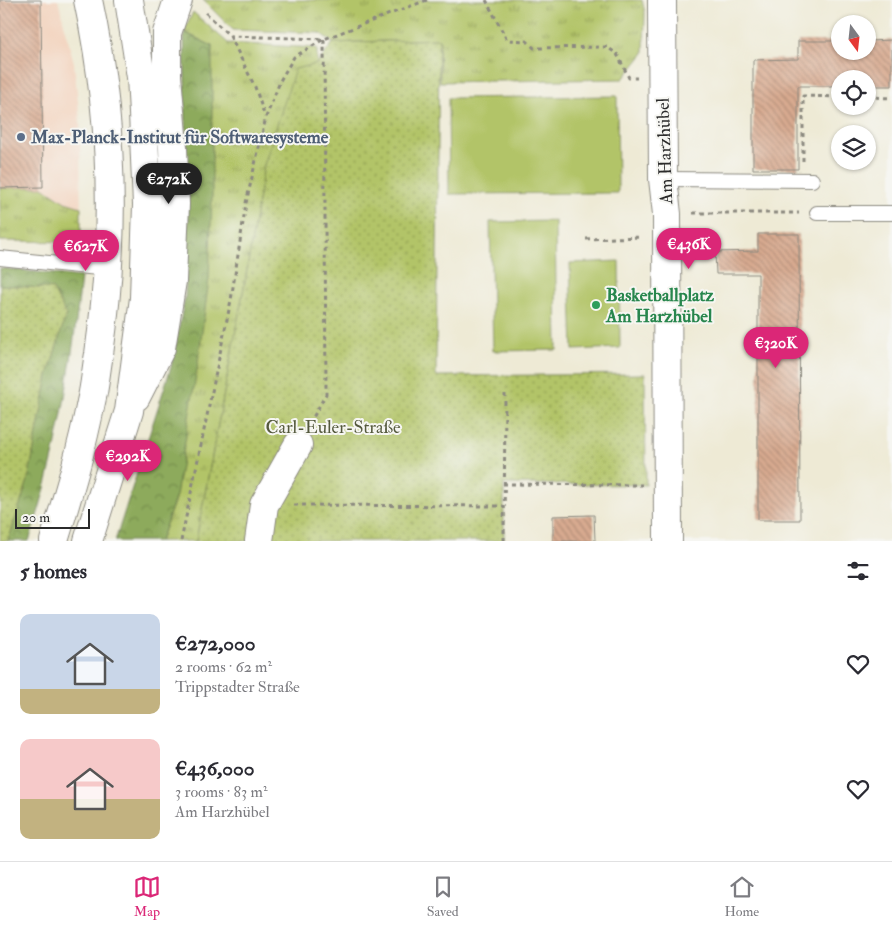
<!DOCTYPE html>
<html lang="en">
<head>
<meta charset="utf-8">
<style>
	body { margin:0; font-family:"IM FELL Double Pica",serif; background:#f2f2f3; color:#2b2b33; height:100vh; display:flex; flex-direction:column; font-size:19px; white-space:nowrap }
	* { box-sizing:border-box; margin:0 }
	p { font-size:16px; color:#7c7c81 }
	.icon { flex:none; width:28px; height:28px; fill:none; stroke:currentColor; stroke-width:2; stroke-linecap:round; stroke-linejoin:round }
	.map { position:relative; height:541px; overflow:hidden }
	.side { display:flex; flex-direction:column; background:#fff; flex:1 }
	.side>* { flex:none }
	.needle { width:32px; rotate:165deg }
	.tools { position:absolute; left:831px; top:15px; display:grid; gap:10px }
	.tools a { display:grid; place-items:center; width:45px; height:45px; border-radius:50%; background:#fff; box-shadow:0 1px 4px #0004; font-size:25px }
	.scale { position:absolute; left:15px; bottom:12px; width:75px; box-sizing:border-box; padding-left:5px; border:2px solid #2b2b2b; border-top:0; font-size:14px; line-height:18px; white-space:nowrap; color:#2b2b2b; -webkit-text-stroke:4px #f6f6f2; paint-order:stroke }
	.price { position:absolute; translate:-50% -42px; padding:0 11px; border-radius:18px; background:#db2777; color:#fff; font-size:16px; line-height:32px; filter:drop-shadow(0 1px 2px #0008) }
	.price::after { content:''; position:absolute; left:50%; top:30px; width:15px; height:11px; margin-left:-8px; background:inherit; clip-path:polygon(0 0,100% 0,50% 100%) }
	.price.active { background:#222; color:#fff }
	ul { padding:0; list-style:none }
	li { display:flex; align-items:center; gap:15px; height:125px; padding:0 20px }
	li span { display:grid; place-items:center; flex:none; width:140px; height:100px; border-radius:10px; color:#555 }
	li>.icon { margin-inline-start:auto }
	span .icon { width:60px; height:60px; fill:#fffc; stroke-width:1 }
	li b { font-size:21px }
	h2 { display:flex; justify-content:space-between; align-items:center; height:60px; padding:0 20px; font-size:21px }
	.dock { display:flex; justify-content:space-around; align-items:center; height:70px; border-top:1px solid #e1e1e2; background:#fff; font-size:14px; color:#7c7c81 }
	.dock a { display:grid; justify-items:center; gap:2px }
	.dock .active { color:#db2777 }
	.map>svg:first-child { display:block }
	.built { fill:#f3d4bf }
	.grass { fill:url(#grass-tufts); stroke:#6e7849 }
	.forest { fill:url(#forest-crowns); stroke:#5c6a44 }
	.park { fill:url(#park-dots); stroke:#6e7849 }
	.pitch { fill:#b2c467; stroke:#6e7849 }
	.building { fill:url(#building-back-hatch) }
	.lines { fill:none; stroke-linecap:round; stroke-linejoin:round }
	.lane-casing { stroke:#8c8a80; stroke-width:16 }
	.street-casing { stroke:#8c8a80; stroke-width:30 }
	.secondary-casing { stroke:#8c8a80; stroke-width:30 }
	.path { stroke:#8c8a80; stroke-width:3; stroke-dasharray:4 4; stroke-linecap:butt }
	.lane { stroke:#fff; stroke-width:14 }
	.street { stroke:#fff; stroke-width:28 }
	.secondary { stroke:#fff; stroke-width:28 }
	.service-dot { fill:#5c6f8a; stroke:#f6f6f2; stroke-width:2 }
	.leisure-dot { fill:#2e9e5b; stroke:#f6f6f2; stroke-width:2 }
	.labels { text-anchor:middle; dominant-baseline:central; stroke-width:4; stroke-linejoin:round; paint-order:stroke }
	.service-label { font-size:18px; font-weight:bold; fill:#4e5e75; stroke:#f6f6f2; text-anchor:start }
	.street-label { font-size:18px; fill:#2b2b2b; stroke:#f6f6f2 }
	.leisure-label { font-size:18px; font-weight:bold; fill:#27864d; stroke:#f6f6f2; text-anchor:start }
	.park-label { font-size:18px; fill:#54593d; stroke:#f6f6f2 }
</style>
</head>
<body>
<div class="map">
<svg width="892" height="541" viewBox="0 0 892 541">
	<defs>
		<pattern id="grass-tufts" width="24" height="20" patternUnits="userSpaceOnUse" patternTransform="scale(1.25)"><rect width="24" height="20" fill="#b2c467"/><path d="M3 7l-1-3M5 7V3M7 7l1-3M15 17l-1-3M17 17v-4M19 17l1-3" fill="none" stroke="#919f55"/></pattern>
		<pattern id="forest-crowns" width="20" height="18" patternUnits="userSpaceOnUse" patternTransform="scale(1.25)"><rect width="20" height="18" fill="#8daa5c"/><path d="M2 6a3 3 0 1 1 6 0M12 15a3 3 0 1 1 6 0" fill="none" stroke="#738b4c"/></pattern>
		<pattern id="park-dots" width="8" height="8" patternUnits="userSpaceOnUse" patternTransform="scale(1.25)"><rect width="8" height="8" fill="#b2c467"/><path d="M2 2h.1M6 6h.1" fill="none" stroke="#919f55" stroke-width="1.8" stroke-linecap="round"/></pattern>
		<pattern id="building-back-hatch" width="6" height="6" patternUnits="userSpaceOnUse" patternTransform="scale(1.25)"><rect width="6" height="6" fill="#d8aa90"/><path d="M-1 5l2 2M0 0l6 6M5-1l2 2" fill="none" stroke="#af8b76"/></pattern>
	</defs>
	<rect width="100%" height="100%" fill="#f6f6f2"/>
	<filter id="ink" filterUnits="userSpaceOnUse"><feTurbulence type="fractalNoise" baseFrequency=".02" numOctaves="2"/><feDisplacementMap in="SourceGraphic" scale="10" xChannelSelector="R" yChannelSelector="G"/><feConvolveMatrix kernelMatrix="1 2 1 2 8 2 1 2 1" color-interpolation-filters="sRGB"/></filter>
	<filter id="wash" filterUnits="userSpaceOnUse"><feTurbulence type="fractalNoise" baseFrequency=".0096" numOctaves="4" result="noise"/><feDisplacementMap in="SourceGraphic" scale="20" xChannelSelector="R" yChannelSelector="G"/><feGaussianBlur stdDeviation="1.12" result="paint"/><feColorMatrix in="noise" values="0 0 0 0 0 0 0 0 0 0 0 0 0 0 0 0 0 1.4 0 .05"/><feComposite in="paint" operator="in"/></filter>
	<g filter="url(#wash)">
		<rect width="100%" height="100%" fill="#eeead5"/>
		<path class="built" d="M0,0h58l16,63 6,59 1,120 -81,-1z"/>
		<path class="grass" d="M203,0h439l3,13 -1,40 -21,26 -183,3 -1,-43 -106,4 -13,-10 -87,-3z
			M193,12l35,31 89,5v16l-53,101 -19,117 -49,259h-36l16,-45 36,-450 -28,-14z
			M43,187l22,15 16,5v35l-81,-1v-53z"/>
		<path class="forest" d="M184,32l28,14v150l-3,83 -12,90 -21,127 -16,45h-45l56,-174 14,-70 3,-75z
			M0,268l81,9c-9,90 -23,179 -52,264h-21l20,-61 20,-105 18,-60 -13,-26 -53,-4z"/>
		<path class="park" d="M439,39l-3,337 209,-2 1,111 -142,-1v57h-308l49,-259 19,-117 31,-96 22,-5 16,-21z
			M0,285l53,4 13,26 -18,60 -20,105 -20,61h-8z"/>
		<path class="pitch" d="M617,96l1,97 -169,1 -1,-96z
			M555,221l2,129 -64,1 -3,-129z
			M619,261l1,87 -47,2 -3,-87z"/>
		<g id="blocks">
			<path class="building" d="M0,0h41l2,187 -43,1z
				M892,40v46h-24v-7h-28v7h-42v83h-45v-109l45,-1v-18h42v10h28v-10z
				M758,234h41l1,286h-42v-246h-42l-1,-22 43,-1z
				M594,515l1,26h-42v-25z"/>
		</g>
	</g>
	<g filter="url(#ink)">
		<use href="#blocks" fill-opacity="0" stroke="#8c8a80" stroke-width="1"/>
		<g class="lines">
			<g class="lane-casing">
				<path id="lane" d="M663,179l149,1
					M817,213h75
					M0,258l108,11"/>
			</g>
			<g class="street-casing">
				<path id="street" d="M662,0l1,179 4,35 1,327
					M259,541l5,-36 34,-60"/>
			</g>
			<g class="secondary-casing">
				<path id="secondary" d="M136,397l25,-49 11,-67 3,-77 -2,-57 -6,-71v-43l11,-33
					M54,541c14,-46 28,-92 37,-139 4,-16 5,-32 8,-48 17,-118 14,-238 -11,-354
					M88,541l41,-130 15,-113 3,-93 -4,-92 -2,-36 -12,-77"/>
			</g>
			<path class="path" d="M486,0l21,40 20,1 7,7 73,-1 10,7 12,24h8
				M206,13l24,23 94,3 2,355 -16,29
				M230,36l25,51 10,30
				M868,97l24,1
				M803,161v-65l37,1
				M693,213h106
				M586,239l56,-2
				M503,484l139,1
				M294,505l209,1
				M181,541l50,-241 15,-97 20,-86 15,-38 13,-22 30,-18 103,-39
				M504,541l1,-147"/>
			<use href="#lane" class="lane"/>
			<use href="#street" class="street"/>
			<use href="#secondary" class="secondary"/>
		</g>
	</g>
	<circle class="service-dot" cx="21" cy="137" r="5"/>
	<circle class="leisure-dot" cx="596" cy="305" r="5"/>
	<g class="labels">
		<g class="service-label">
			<text x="31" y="137">Max-Planck-Institut für Softwaresysteme</text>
		</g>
		<g class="street-label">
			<text transform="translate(665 151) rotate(-92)">Am Harzhübel</text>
		</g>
		<g class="leisure-label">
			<text x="606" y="295">Basketballplatz<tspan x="606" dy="21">Am Harzhübel</tspan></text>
		</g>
		<g class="park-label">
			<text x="333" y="427">Carl-Euler-Straße</text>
		</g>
	</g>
</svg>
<div class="tools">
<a><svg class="needle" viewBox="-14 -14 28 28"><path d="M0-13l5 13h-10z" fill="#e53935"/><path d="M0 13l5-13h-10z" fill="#7c7c81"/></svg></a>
<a><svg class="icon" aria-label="locate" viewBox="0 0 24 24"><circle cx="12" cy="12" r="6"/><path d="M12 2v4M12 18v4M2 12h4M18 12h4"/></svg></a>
<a><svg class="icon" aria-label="layers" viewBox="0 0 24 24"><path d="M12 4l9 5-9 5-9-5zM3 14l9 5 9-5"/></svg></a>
</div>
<div class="scale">20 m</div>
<b class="price active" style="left:169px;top:205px">€272K</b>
<b class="price" style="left:689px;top:270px">€436K</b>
<b class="price" style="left:86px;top:272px">€627K</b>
<b class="price" style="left:776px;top:369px">€320K</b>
<b class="price" style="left:128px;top:482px">€292K</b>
</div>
<section class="side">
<h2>5 homes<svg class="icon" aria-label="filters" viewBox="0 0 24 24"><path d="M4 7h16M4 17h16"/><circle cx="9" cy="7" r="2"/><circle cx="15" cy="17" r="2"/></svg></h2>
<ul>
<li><span style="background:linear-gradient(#c9d6e8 75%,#c2b280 0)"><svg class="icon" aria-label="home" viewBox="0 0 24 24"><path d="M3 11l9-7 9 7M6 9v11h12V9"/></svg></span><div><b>€272,000</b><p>2 rooms · 62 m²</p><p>Trippstadter Straße</p></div><svg class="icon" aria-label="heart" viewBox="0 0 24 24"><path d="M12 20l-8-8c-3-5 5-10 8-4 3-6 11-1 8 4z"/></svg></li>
<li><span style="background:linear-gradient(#f6c9c9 60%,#c2b280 0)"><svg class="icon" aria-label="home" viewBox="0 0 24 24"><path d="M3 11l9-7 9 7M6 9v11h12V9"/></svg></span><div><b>€436,000</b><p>3 rooms · 83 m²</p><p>Am Harzhübel</p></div><svg class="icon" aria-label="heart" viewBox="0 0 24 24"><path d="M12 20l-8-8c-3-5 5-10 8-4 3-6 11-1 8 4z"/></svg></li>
</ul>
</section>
<nav class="dock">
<a class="active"><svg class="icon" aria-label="map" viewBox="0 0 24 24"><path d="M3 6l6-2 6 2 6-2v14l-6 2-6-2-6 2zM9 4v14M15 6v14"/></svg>Map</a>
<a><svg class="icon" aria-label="saved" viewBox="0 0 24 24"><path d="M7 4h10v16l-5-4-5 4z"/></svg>Saved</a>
<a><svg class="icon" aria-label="home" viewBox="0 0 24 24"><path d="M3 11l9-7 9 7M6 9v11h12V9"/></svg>Home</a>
</nav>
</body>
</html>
